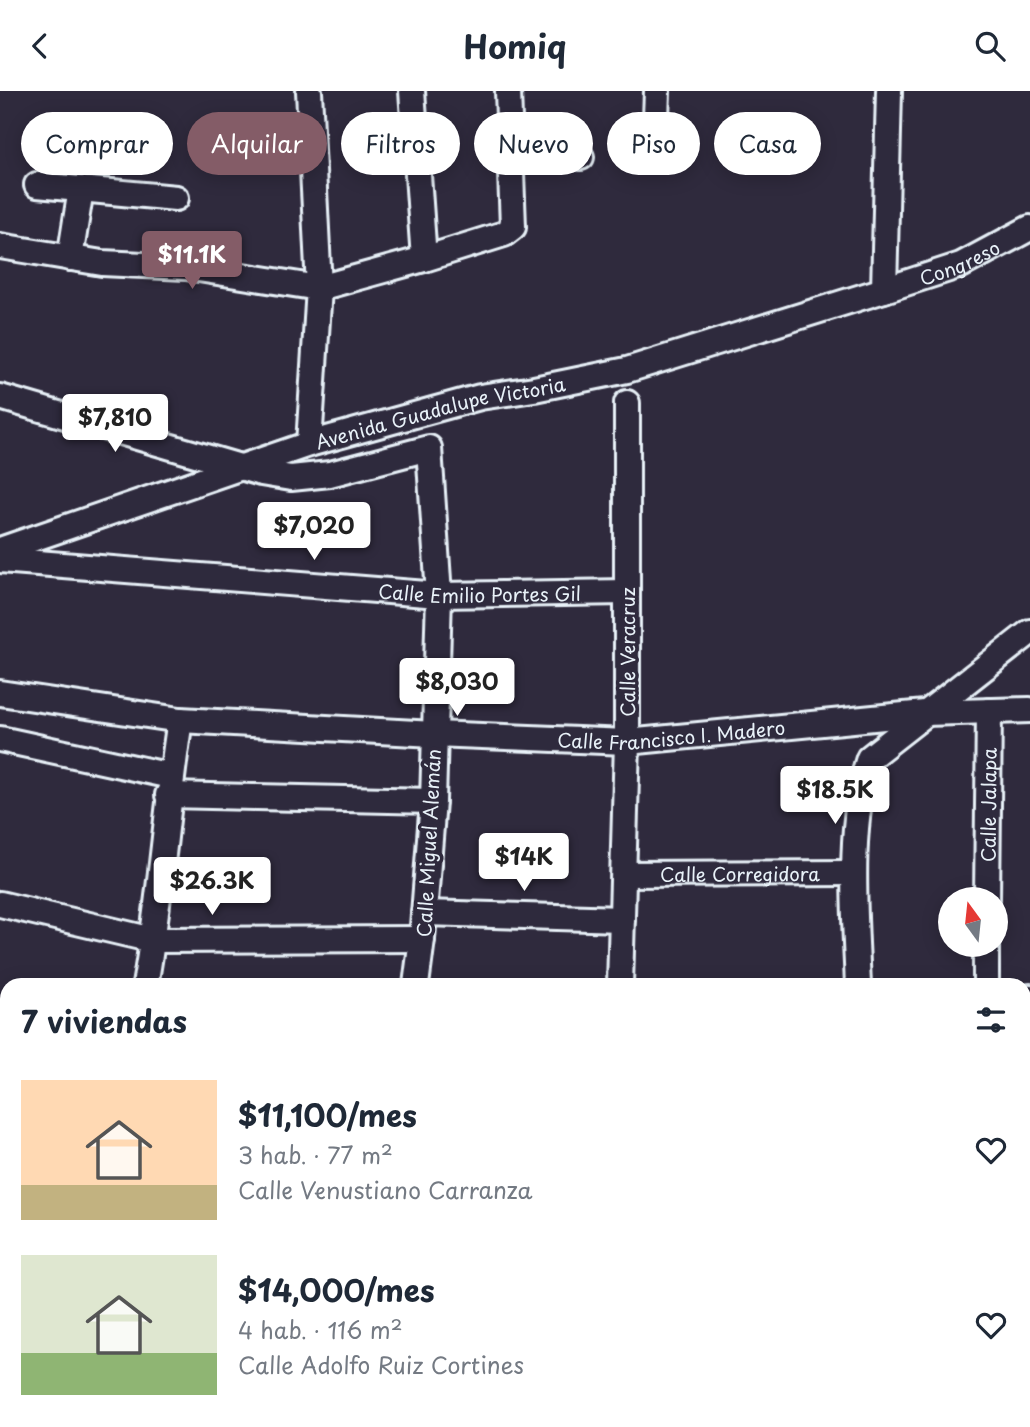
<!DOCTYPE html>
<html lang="es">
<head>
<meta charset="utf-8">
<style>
	body { margin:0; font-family:"Playpen Sans",sans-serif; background:#f6f6f7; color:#1f2937; height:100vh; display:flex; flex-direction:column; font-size:26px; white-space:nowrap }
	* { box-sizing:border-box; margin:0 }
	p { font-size:23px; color:#747a83 }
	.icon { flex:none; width:38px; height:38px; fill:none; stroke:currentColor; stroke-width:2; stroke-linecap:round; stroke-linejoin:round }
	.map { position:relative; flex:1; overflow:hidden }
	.side { position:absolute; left:0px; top:887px; width:1031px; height:450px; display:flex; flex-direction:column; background:#fff; border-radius:21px 21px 0 0; box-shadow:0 4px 18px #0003 }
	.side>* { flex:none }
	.banner { position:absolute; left:21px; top:21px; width:989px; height:63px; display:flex; gap:14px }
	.needle { width:46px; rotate:345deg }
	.tools { position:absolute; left:938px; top:796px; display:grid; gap:14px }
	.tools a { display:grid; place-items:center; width:70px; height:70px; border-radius:50%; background:#fff; box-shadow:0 4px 18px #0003; font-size:35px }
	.price { position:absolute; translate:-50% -60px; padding:0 16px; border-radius:7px; background:#fff; color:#222; font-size:23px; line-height:46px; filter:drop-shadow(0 2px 4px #0008) }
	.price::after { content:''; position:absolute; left:50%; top:42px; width:21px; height:16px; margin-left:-10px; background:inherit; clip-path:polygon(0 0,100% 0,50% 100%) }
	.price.on { background:#845c67; color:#fff }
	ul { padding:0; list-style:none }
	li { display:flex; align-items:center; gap:21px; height:175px; padding:0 21px }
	li span { display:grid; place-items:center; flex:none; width:196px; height:140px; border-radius:0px; color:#555 }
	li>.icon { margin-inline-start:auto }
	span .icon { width:84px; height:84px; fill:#fffc; stroke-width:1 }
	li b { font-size:30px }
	h2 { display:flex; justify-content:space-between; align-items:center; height:84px; padding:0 21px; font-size:30px }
	.pill { padding:0 24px; border-radius:32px; background:#fff; box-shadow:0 4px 18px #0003; font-size:24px; line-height:63px }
	.pill.on { background:#845c67; color:#fff }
	header { display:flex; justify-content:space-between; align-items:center; height:91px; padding:0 21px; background:#fff; font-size:32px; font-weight:700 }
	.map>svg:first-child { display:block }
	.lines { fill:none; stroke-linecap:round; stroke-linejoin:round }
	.minor-casing { stroke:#e8f1f8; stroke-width:30 }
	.minor { stroke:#2f2a3d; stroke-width:24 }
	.labels { text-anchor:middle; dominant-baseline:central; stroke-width:7; stroke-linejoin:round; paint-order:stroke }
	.street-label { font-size:19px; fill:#e8f1f8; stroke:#2f2a3d }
</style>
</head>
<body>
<header><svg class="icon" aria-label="back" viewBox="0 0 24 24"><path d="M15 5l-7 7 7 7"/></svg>Homiq<svg class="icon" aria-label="search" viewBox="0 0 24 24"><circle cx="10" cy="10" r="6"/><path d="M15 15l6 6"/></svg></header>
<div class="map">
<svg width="1030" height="1336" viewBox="0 0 1030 1336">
	<rect width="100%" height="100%" fill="#2f2a3d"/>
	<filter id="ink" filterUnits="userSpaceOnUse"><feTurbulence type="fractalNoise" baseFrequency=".0143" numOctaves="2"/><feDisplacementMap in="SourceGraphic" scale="14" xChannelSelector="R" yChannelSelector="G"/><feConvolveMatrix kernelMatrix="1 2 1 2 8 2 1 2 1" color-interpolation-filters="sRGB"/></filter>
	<g filter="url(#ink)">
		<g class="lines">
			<g class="minor-casing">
				<g id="minor">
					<path d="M309,0l10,197 -10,156"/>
					<path d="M412,0l12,168"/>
					<path d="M656,27l1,-27"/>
					<path d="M509,59l72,7"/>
					<path d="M37,94l139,13"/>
					<path d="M0,155l102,17 84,4 133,21 105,-29 80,-25 9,-7 -5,-136"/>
					<path d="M70,167l11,-69"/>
					<path d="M884,199l5,-199"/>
					<path d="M0,306l261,76 30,5 39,-4 99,-26 10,147 -6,206 -11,138 -6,46"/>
					<path id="s1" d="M0,459l309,-106 171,-47 54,-8 93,-19 257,-80 77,-25 69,-37"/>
					<path id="s2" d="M0,469l439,35 188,-3"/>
					<path id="s3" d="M0,602l180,27 254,14 193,8 298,-29 105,-3"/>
					<path d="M0,648l171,37"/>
					<path d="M168,704l265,6"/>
					<path id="s4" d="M624,783l229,-1"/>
					<path id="s5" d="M987,808l2,-188"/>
					<path d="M0,813l153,36 269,-1"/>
					<path d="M424,822l198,6"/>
					<path d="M145,894c16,-87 21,-177 35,-265"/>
					<path d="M620,894l7,-243v-339"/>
					<path d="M858,894c-3,-71 -11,-158 11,-227l161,-126"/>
					<path d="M986,894v-40"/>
					<path d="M1024,907l6,-1"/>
					<path d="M0,980l7,2"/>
					<path d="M0,1092h7"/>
					<path d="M1024,1105l6,-1"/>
					<path d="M0,1243l7,-1"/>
					<path d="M861,1330l1,6"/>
					<path d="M70,1336l1,-6"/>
					<path d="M401,1336v-6"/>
				</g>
			</g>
			<use href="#minor" class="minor"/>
		</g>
	</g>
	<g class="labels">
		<g class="street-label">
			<text stroke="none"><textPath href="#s1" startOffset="1003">Congreso</textPath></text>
			<text stroke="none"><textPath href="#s1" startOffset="462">Avenida Guadalupe Victoria</textPath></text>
			<text stroke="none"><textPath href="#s2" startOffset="481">Calle Emilio Portes Gil</textPath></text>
			<text transform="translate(627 561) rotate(-90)">Calle Veracruz</text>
			<text stroke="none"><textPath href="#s3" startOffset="674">Calle Francisco I. Madero</textPath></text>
			<text stroke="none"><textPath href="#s5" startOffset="94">Calle Jalapa</textPath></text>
			<text transform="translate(428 752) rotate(-87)">Calle Miguel Alemán</text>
			<text stroke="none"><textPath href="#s4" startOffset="116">Calle Corregidora</textPath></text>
		</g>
	</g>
</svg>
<div class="tools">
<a><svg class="needle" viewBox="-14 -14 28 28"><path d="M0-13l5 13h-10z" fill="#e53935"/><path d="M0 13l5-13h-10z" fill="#747a83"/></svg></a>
</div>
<b class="price on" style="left:192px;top:200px">$11.1K</b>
<b class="price" style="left:115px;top:363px">$7,810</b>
<b class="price" style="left:314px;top:471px">$7,020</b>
<b class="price" style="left:457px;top:627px">$8,030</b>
<b class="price" style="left:835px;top:735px">$18.5K</b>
<b class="price" style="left:524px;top:802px">$14K</b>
<b class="price" style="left:212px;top:826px">$26.3K</b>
<div class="banner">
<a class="pill">Comprar</a>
<a class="pill on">Alquilar</a>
<a class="pill">Filtros</a>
<a class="pill">Nuevo</a>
<a class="pill">Piso</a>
<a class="pill">Casa</a>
</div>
<section class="side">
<h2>7 viviendas<svg class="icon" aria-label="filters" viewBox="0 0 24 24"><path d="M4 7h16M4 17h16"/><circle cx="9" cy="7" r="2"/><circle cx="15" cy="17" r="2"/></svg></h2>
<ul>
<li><span style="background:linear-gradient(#ffd9b3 75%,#c2b280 0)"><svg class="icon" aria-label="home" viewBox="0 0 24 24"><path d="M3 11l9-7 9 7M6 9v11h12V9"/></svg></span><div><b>$11,100/mes</b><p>3 hab. · 77 m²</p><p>Calle Venustiano Carranza</p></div><svg class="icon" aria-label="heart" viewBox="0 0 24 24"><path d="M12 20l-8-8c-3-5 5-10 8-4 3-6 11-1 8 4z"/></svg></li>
<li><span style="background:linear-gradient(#dfe7d0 70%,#8fb573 0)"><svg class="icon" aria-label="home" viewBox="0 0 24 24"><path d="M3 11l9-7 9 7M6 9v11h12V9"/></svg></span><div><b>$14,000/mes</b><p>4 hab. · 116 m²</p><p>Calle Adolfo Ruiz Cortines</p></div><svg class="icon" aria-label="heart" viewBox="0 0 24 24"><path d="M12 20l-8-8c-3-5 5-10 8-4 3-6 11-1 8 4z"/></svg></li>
</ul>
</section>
</div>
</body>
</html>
